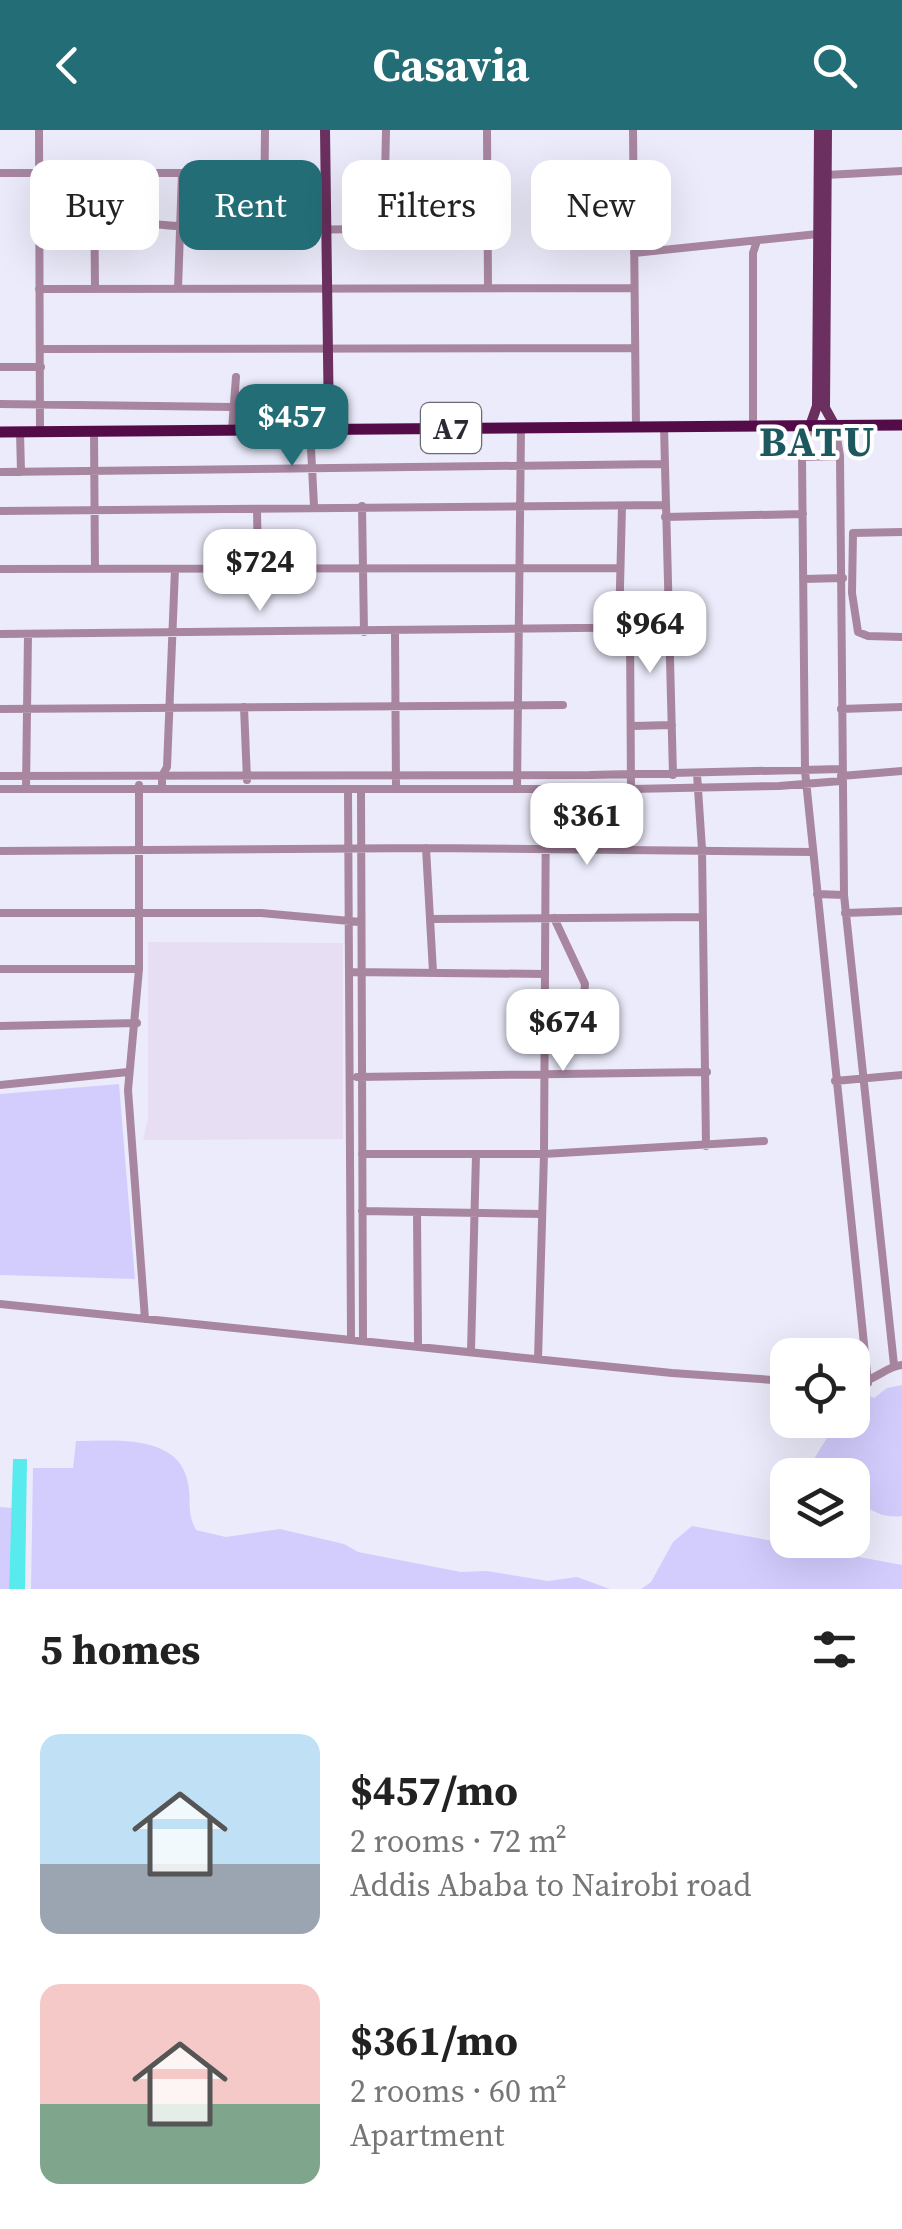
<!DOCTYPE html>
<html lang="en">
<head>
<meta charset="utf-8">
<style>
	body { margin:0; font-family:"Source Serif 4",serif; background:#f6f6f6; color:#222; height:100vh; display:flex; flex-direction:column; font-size:38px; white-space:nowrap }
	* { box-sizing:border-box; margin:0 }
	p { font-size:32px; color:#767676 }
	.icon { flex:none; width:55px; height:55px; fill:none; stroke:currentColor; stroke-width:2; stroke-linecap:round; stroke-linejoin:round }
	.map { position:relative; height:1459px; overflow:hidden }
	.details { display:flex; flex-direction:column; background:#fff; flex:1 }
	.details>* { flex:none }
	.guide { position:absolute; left:30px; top:30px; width:842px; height:90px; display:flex; gap:20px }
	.buttons { position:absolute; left:770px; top:1208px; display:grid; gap:20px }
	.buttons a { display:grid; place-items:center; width:100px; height:100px; border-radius:20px; background:#fff; box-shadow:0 10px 40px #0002; font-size:50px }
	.price { position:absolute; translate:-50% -85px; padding:0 22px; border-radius:20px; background:#fff; color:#222; font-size:32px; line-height:65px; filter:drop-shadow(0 2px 5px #0008) }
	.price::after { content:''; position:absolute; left:50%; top:60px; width:30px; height:22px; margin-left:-15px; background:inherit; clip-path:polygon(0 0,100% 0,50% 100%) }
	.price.on { background:#236d76; color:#fff }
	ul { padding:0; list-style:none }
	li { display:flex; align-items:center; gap:30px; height:250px; padding:0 40px }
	li span { display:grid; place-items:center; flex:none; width:280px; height:200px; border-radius:20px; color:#555 }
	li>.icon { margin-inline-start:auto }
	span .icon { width:120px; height:120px; fill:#fffc; stroke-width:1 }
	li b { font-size:42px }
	h2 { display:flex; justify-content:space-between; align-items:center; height:120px; padding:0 40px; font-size:42px }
	.tag { padding:0 35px; border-radius:20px; background:#fff; box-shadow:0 10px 40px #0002; font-size:35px; line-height:90px }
	.tag.on { background:#236d76; color:#fff }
	header { display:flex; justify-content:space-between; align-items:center; height:130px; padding:0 40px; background:#236d76; color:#fff; font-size:45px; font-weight:700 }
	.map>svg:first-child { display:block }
	.education { fill:#e7def4 }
	.green { fill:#d3cdfe }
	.water { fill:#58ebed }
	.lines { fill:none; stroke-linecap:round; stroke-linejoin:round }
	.minor { stroke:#a886a0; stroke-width:8 }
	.major { stroke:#6b305f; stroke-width:10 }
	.highway { stroke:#530c48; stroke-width:11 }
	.labels { text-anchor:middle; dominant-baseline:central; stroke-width:8; stroke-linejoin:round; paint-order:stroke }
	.shield { fill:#fff; stroke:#6b6971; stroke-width:2.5 }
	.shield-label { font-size:30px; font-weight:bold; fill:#2b2934 }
	.district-label { font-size:42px; font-weight:bold; letter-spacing:2.5px; fill:#1e585f; stroke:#fff }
</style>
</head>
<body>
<header><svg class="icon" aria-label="back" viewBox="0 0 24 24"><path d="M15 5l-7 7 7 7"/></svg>Casavia<svg class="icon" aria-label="search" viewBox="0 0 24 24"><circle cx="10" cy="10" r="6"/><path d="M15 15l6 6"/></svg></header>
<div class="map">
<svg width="902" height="1459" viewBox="0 0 902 1459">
	<rect width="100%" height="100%" fill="#ecebfb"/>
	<path class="education" d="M148,812l195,1v196l-200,1 5,-21z"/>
	<path class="green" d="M119,954l16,195 -135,-4v-181z
		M902,1255v131c-20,3 -35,-7 -49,-20l-1,-21h-30l-8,-16 24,-39h14l1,-14 13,-12 8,4 13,-10z
		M76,1311c37,0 103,-8 112,42 4,20 -2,27 8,47l30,7 54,-8 64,15 14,8 103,20 26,-1 61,10 29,-4 33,12h-579l2,-121h40z
		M0,1377l12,1 -3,81h-9z
		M692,1396l210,39v24h-261l10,-7 22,-40z"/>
	<path class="water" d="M13,1329h14l-2,130h-16z"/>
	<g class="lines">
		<path class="minor" d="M39,0l1,302
			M487,0l1,157
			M633,0l3,297
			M0,43h264
			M94,43l1,116
			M110,43l-1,39c29,27 322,15 378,15
			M826,45l76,-4
			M264,98l1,-98
			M384,98l2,-98
			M634,123l184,-19 4,3
			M39,159l595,-1
			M178,159l4,-116
			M40,219l594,-1
			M0,237h41
			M0,274l233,3
			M753,296v-173l4,-12
			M810,296l-8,31 3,314 63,612
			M835,296l5,30 4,439 50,470
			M664,297l9,348
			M310,299l4,77
			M232,300l4,-53
			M94,301l1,138
			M20,302l1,40
			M802,327l38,-1
			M0,342l664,-8
			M362,376l2,126
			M257,379l1,59
			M0,381l665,-6
			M665,387l138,-3
			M902,402l-49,1 -1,60 6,39 10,4 34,1
			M0,439l620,-1
			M803,449l40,-1
			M619,497l3,-121
			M630,497l1,162
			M395,501l1,158
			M0,504l669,-7
			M244,577l3,73
			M0,579l563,-4
			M841,579l61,-2
			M633,596l39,-1
			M697,644l5,75 4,297
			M0,646l590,-1 251,-6
			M841,646l61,-5
			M139,655v184l-11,121 17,229
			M162,658v-12l5,-9 8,-198
			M0,659h631l148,-3 62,-5
			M26,659l2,-155
			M348,659l3,549
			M361,659l2,550
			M517,659l4,-361
			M426,718l7,124
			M0,721l426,-3 387,4
			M817,764l27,1
			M0,783h261l100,9
			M845,783l57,-2
			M554,788l31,66 -5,58
			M431,789l272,-2
			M0,839h139
			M349,842l196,2
			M0,896l137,-3
			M357,947l350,-5
			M835,951l67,-6
			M0,955l128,-13
			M362,1024h182l220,-13
			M362,1081l180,3
			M417,1082l1,133
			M0,1174l672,69 116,8
			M471,1221l5,-196
			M538,1229l6,-205 2,-365
			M852,1255c22,-3 34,-19 50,-20"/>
		<path class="major" d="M325,0l4,299
			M827,0l-2,278 10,18
			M810,296l7,-20 2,-276"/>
		<path class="highway" d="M0,302l902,-7"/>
	</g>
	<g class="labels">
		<rect class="shield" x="421" y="273" width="60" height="50" rx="8"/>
		<g class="shield-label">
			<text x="451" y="298">A7</text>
		</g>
		<g class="district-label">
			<text x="818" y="311">BATU</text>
		</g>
	</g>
</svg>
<div class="buttons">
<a><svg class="icon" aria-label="locate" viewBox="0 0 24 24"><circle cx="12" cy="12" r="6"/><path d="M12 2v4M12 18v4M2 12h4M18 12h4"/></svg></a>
<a><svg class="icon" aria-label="layers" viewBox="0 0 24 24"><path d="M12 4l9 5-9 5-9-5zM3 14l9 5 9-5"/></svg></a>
</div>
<b class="price on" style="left:292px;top:339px">$457</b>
<b class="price" style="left:260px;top:484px">$724</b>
<b class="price" style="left:650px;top:546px">$964</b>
<b class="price" style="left:587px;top:738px">$361</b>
<b class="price" style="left:563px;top:944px">$674</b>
<div class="guide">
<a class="tag">Buy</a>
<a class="tag on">Rent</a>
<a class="tag">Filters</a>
<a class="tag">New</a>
</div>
</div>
<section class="details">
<h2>5 homes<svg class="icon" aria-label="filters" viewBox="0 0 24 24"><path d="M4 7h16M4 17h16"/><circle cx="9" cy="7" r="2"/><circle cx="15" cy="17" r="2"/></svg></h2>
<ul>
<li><span style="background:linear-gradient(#bfe0f5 65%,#9aa5b1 0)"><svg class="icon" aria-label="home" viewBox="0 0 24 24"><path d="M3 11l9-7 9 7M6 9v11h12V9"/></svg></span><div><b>$457/mo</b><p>2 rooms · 72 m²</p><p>Addis Ababa to Nairobi road</p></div></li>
<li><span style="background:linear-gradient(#f6c9c9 60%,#7fa58c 0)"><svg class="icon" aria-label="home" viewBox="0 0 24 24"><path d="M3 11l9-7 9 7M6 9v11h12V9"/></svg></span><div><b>$361/mo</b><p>2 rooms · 60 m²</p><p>Apartment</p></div></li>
</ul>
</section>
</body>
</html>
